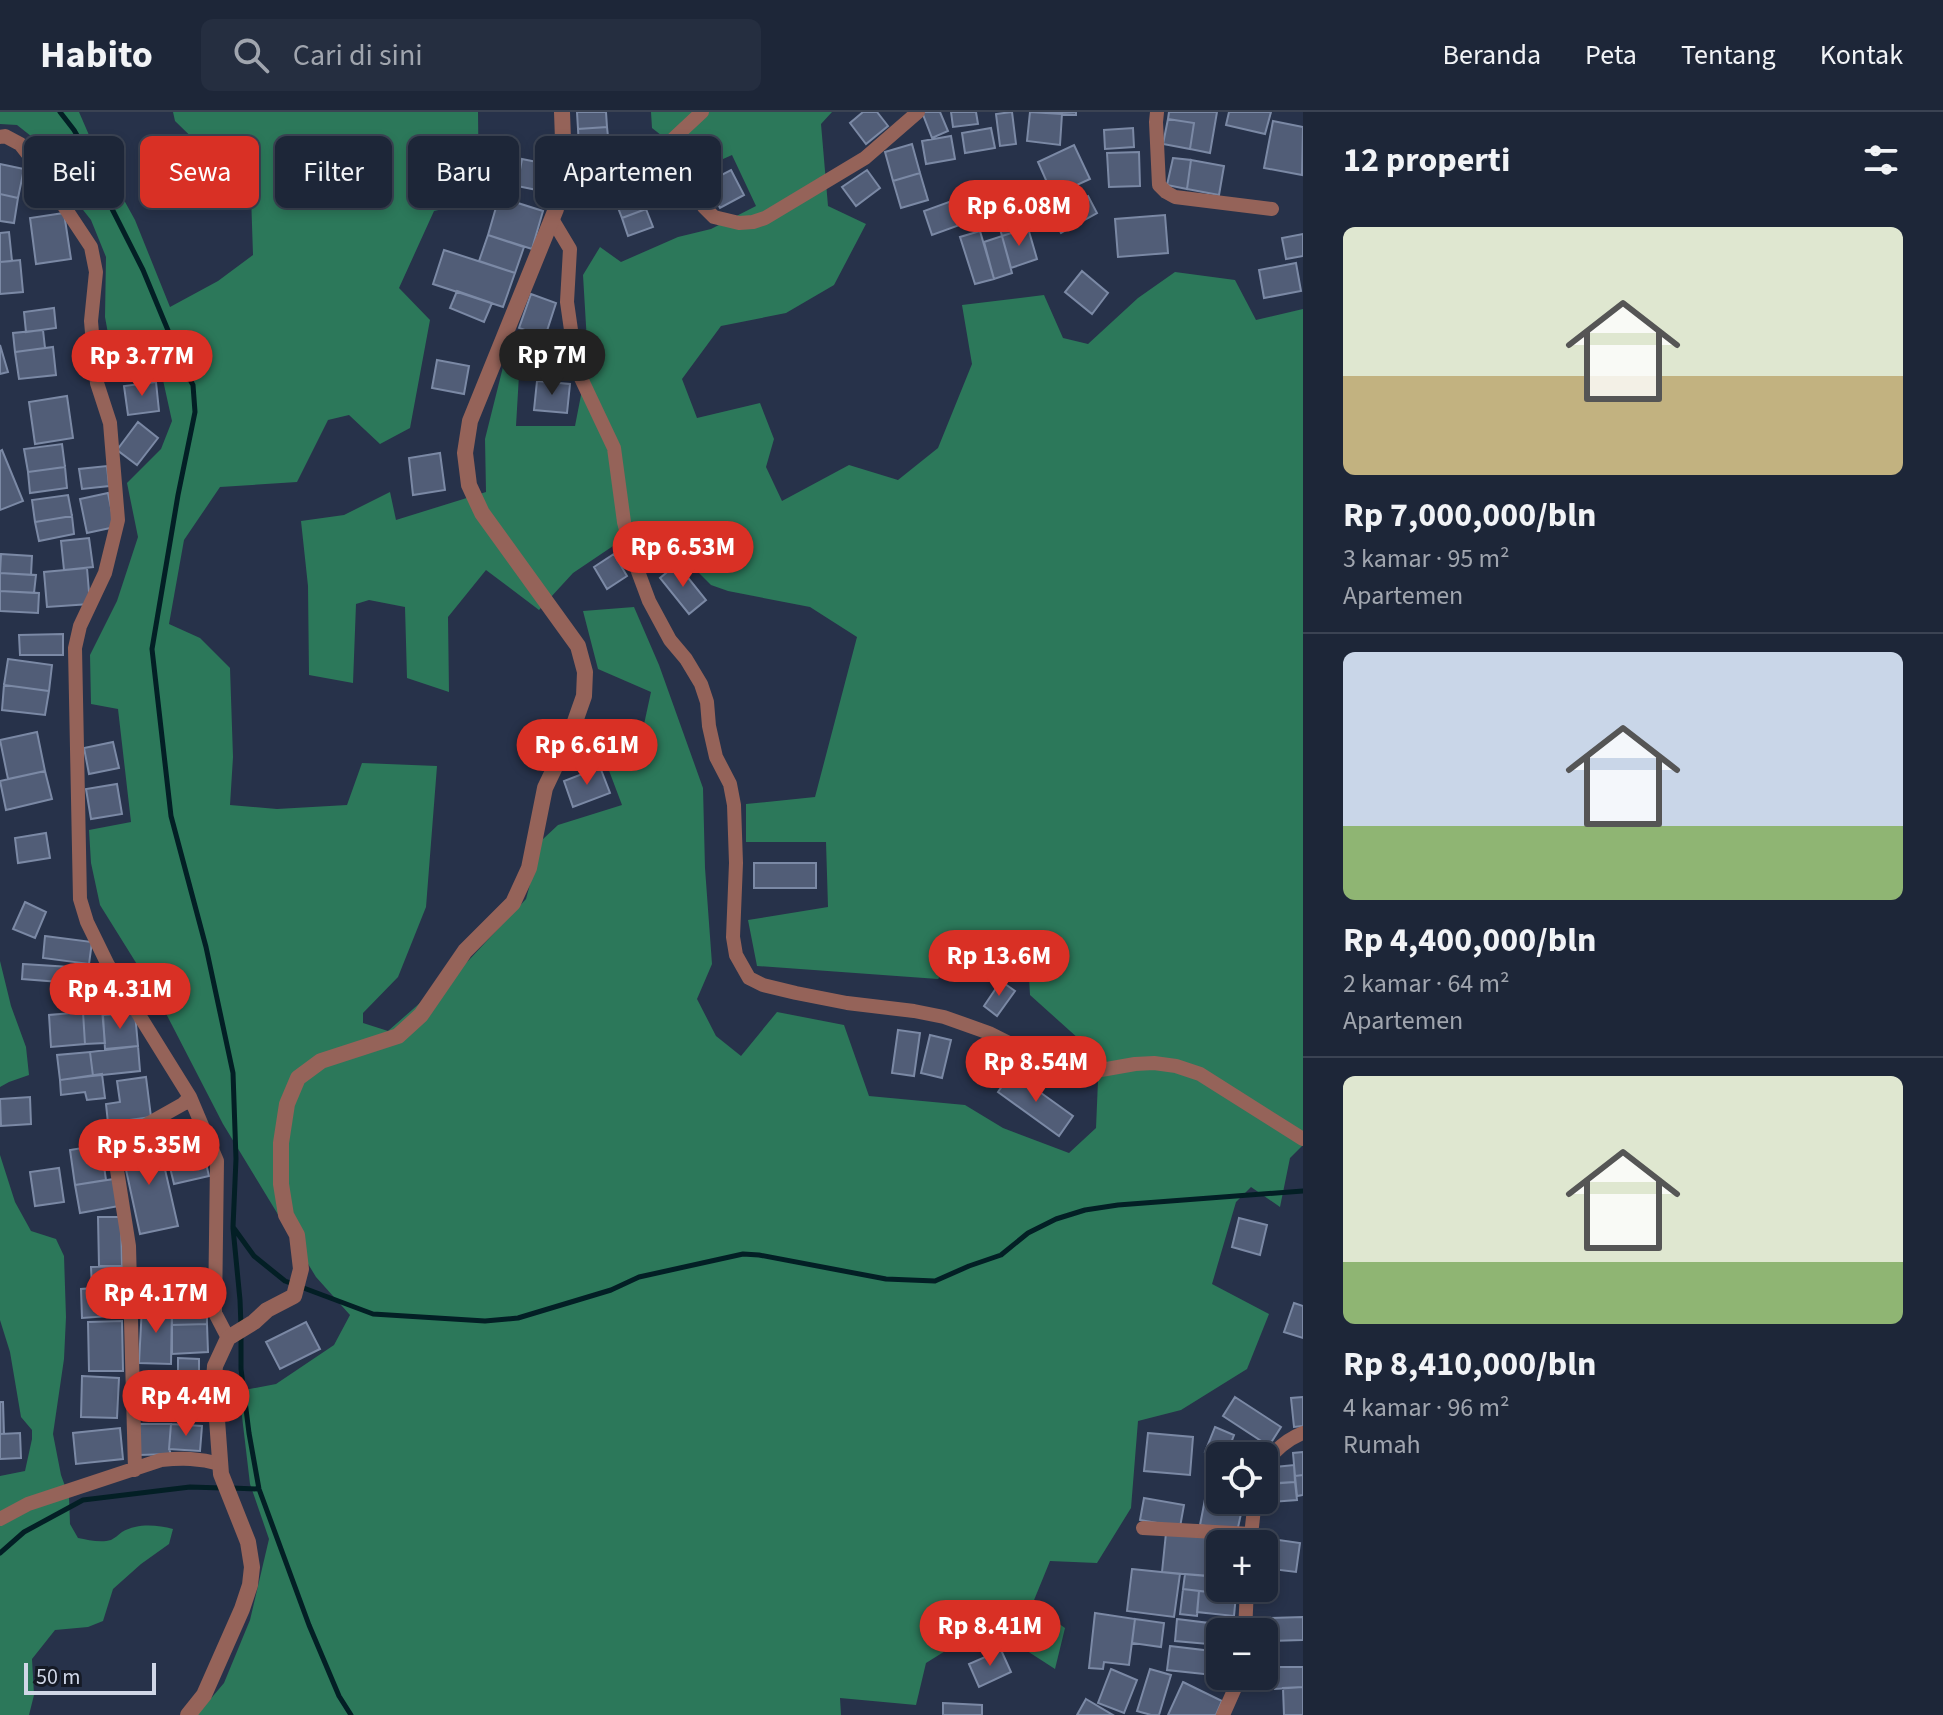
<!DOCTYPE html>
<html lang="id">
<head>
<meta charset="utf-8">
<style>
	body { margin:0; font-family:"Source Sans 3",sans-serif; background:#252e40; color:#f1f3f6; height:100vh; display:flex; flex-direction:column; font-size:30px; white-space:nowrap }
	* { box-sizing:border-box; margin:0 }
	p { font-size:26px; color:#a0a5ae }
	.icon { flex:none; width:44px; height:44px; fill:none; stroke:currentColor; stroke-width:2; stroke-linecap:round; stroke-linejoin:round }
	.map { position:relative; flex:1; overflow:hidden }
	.sheet { display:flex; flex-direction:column; background:#1d2638; width:640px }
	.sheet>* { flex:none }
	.guide { position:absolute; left:24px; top:24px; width:760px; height:72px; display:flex; gap:16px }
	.controls { position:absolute; left:1206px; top:1330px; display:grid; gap:16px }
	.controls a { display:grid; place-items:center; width:72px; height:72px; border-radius:12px; background:#1d2638; box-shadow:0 4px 12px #0003,0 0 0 2px #3b4353; font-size:40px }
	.scale { position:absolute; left:24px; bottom:20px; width:132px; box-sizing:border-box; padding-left:8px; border:4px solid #d0d7e7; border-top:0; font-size:22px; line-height:28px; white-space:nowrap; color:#d0d7e7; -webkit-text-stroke:6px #151a25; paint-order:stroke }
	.price { position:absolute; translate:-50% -68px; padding:0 18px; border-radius:28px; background:#d93025; color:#fff; font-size:26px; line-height:52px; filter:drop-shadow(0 2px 4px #0008) }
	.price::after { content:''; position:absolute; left:50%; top:48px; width:24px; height:18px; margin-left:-12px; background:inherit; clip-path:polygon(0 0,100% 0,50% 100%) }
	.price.selected { background:#222; color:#fff }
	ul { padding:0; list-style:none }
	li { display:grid; align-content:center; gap:16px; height:424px; padding:0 40px }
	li+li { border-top:2px solid #3b4353 }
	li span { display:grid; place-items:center; height:248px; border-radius:12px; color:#555 }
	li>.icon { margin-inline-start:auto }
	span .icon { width:144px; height:144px; fill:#fffc; stroke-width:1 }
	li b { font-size:34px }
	h2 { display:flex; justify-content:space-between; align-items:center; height:96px; padding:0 40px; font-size:34px }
	.chip { padding:0 28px; border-radius:12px; background:#1d2638; box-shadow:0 4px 12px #0003,0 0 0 2px #3b4353; font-size:28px; line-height:72px }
	.chip.selected { background:#d93025; color:#fff }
	header { display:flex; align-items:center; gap:48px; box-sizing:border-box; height:112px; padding:0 40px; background:#1d2638; border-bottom:2px solid #3b4353 }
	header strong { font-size:38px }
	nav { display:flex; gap:44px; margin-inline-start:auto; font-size:28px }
	.search { width:560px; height:72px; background:#252e40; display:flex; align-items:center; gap:20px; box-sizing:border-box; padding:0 28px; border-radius:12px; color:#a0a5ae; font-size:30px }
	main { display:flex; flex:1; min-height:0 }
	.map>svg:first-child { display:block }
	.forest { fill:#2c785a }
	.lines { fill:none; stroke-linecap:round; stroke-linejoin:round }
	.stream { stroke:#031f25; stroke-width:5 }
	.building { fill:#515d77; stroke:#7b89a5; stroke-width:2 }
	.minor { stroke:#956359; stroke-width:14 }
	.tertiary { stroke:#956359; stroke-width:16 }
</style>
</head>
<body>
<header>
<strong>Habito</strong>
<div class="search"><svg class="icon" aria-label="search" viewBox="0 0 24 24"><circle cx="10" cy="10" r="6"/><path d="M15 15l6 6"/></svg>Cari di sini</div>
<nav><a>Beranda</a><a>Peta</a><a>Tentang</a><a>Kontak</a></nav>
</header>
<main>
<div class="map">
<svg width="1303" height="1603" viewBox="0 0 1303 1603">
	<rect width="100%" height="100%" fill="#27324a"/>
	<path class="forest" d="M0,0h79l13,30 43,78 35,87 48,-26 35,-26 -2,-60 -76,-74 -2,-9h305l1,89 -45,10 -35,77 31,32 -20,108 -30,16 -31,-29 -21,5 -31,62 -77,5 -36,53 -15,84 31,14 30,30 3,89 -3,48 47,4 70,-4 15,-42 75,3 -11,141 -28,70 -35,36v10l25,8 81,-71 57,-61 16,-59 16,-15 64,-20 -20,-53 3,-19 38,-4 8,-37 -53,-23 -15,-58 51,-4 25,58 44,123 2,80 7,96 -15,35 19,37 25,20 36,-44 67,13 25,71 96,9 38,23 66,25 27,-25 3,-71 -69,-62 -2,-35 -60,-15 -30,34 -181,-13 -9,-46 80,-13 -2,-65h-80v-38l69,-7 42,-160 -47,-30 -82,-16 -17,-6 -36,-36 -24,15 -14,-23 -21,3 -43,29 -34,37 -53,-40 -38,47 1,75 -42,-14 -2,-71 -36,-7 -13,4 -3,79 -44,-8 -1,-89 -7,-65 43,-6 46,-23 6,28 90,-28 -1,-53 18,-72 16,8 -3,51h59l13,-67 -5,-84 17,-28 21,15 57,-25 33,-8 45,-23 -24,-51 -29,13 -51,-40 -1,-16h181l-11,12 7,82 38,18 -32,61 -48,28 -65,13 -39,53 15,39 63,-15 14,36 -8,28 16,34 67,-36 49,15 40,-32 34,-84 -10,-59 82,-10 19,43 25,6 50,-46 37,-26 60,8 21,40 47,-11v836l-13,13 -10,49 -29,-20 -15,15 -24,82 57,30 -22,55 -66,41 -43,11 -7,87 -34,55 -47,-2 -18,44 33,23 -10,41 -68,-44 -61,38 -10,42 -76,-7 1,17h-644l27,-32 26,-63 19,-81 -19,-55 -11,-93 37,-7 58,-39 16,-30 -34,-38 -93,-153 -65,-126 -58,-93 -9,-42 -2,-33 42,-8 -13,-113 -27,-5 -1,-49 27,-54 21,-64 -11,-54 34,-34 11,-28 -11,-50 -46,1 -10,-55 1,-60 -15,-37 -19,-24 -36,-56 -19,-15 -17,-1z
		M0,849l11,45 15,41 3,28 -20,7 -9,5z
		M0,1043l15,47 16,29 25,8 8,17 2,61 -2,42 -11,75 8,41 8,22 1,27 8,14c10,2 23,5 33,2 4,-2 7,-5 11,-8 16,-9 35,-7 51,-3l-4,15 -28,20 -28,25 -10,32 -15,6 -33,3 -23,29 2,36 -5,20h-29v-239l25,-5 7,-32v-9l-11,-13 -11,-65 -10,-32z"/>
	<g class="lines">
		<path class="stream" d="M60,0l14,18 17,30 14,35 38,75 41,99 9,16 2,27 -17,83 -26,154 19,167 35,131 27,126 3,86 -3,68 21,29 31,25 88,33 112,7 33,-3 93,-28 28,-13 104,-23 16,1 127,24 49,2 34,-15 32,-11 27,-22 28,-14 29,-9 33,-5 185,-14
			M233,1116l7,72 1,26
			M241,1224v33l8,64 10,56 50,136 30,71 12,19
			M232,1376l27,1
			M0,1441l24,-21 59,-32 107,-13 32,1"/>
	</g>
	<path class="building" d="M577,0h29l1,15 -29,2z
		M863,0h14l11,14 -22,18 -16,-21z
		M922,0h18l8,19 -16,7z
		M951,0h25l2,12 -25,3z
		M1012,0l4,32 -16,2 -4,-32z
		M1030,0l32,2 -2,31 -33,-4z
		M1033,0h43v3z
		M1169,0h48l-7,41 -20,-4 4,-26 -26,-4z
		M1229,0h42l-6,22 -39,-9z
		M1168,7l26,4 -4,26 -27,-5z
		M1273,9l30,6 -1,48 -38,-7z
		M607,15l2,19 -30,2 -1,-19z
		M991,16l4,20 -30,5 -3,-20z
		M1133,16l1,19 -29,2 -1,-19z
		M951,24l4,23 -29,5 -4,-23z
		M912,32l8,29 -27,8 -8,-29z
		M1074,33l16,34 -37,17 -15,-34z
		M609,34l1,19 -29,2 -2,-19z
		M1139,40l1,34 -31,1 -2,-34z
		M1173,46l18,2 -4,29 -20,-4z
		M522,47l25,5 -5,27 -25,-5z
		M1191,48l33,6 -5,29 -32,-6z
		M0,52l24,5 -6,29 -18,-4z
		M731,58l13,25 -24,13 -14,-25z
		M867,58l13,18 -24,18 -14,-19z
		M920,61l8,27 -27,8 -8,-27z
		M639,78l7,19 -24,9 -7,-18z
		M1017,78l11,38 -26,8 -11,-39z
		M0,82l18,4 -4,25 -14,-2z
		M971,82l8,24 -47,17 -8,-24z
		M1088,84l9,17 -36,20 -9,-17z
		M499,85l44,14 -11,38 -44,-14z
		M646,97l7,18 -25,9 -6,-18z
		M64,101l7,46 -35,5 -6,-46z
		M1165,103l3,38 -50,4 -3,-38z
		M1028,116l9,31 -26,9 -9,-32z
		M980,119l14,48 -19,5 -15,-47z
		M9,120l3,29 -12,1v-29z
		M1303,122v22l-17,3 -4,-21z
		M488,123l36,12 -9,26 -36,-12z
		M1002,124l10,37 -18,6 -10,-37z
		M444,138l71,23 -12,34 -70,-23z
		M20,148l3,32 -23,2v-32z
		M1296,151l5,28 -37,7 -5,-28z
		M1082,159l26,22 -16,21 -27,-22z
		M457,179l35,12 -8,19 -34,-14z
		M531,182l25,9 -11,34 -26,-9z
		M54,196l2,20 -30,4 -2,-20z
		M43,218l2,18 -30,4 -2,-19z
		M0,233l8,27 -8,2z
		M53,235l3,28 -37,4 -4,-27z
		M437,248l32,6 -5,28 -32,-6z
		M537,269l33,3 -3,29 -33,-3z
		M156,270l3,29 -31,4 -4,-29z
		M67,284l6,42 -38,6 -6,-42z
		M138,310l20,16 -21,27 -20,-15z
		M62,332l3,23 -37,5 -4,-23z
		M2,338l21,51 -23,9v-59z
		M440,341l5,37 -32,5 -4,-37z
		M107,354l2,20 -27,3 -3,-20z
		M65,355l2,21 -37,5 -2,-21z
		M108,381l7,34 -28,6 -7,-34z
		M68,383l4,21 -37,6 -3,-22z
		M72,404l2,18 -35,7 -4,-19z
		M89,426l4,29 -29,3 -3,-29z
		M1,442l31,2 -1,19 -31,-2z
		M614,442l13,22 -20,13 -13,-22z
		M677,452l29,36 -17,14 -29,-36z
		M87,456l3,36 -43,3 -3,-35z
		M0,461l36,2 -2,18 -34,-2z
		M0,479l39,2 -1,20 -38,-2z
		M63,522v21h-43l-1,-20z
		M8,547l44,6 -3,26 -45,-6z
		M4,573l45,6 -4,24 -43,-5z
		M37,620l8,39 -37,8 -8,-39z
		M113,630l6,26 -30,6 -5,-26z
		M600,655l10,26 -37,14 -9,-26z
		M45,659l7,28 -46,11 -6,-29z
		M117,672l5,30 -31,5 -5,-30z
		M46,721l4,25 -32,5 -3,-25z
		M754,751h62v25h-62z
		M25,790l21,10 -11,26 -22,-9z
		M45,824l47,6 -3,22 -46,-6z
		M23,852l63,4 -1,16 -63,-5z
		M1001,869l14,10 -18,25 -13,-10z
		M105,875l2,22 -24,3 -2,-23z
		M102,898l3,33 -20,1 -2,-32z
		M83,900l2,32 -34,3 -2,-32z
		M135,901l3,33 -33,3 -2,-34z
		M898,918l22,3 -6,43 -22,-3z
		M930,923l21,5 -9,38 -21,-5z
		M138,934l2,25 -47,5 -3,-24z
		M90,940l3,24 -33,4 -3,-25z
		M1012,960l61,44 -14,20 -61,-44z
		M102,962l3,24 -18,2 -2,-8 -24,3 -1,-15z
		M146,965l5,40 -43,6 -2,-19 14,-2 -3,-21z
		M30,985l1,27 -30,2 -1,-27z
		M196,1010l13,54 -35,8 -13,-54z
		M158,1027l20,87 -38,8 -19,-87z
		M101,1033l5,35 -31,5 -5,-35z
		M59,1056l5,34 -29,4 -5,-34z
		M114,1067l5,27 -39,7 -5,-28z
		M98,1105h23l1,49h-23z
		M1239,1106l28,7 -7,30 -28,-8z
		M122,1154v20l-30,2 -1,-21z
		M122,1174l2,29 -42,3 -1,-29z
		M207,1185v27l-35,1v-27z
		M1294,1191l9,3v32l-19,-6z
		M142,1194l30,1 -1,57 -32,-1z
		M122,1209l1,50h-34l-1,-49z
		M306,1210l14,27 -40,20 -14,-27z
		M207,1212l1,28 -36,2v-29z
		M178,1246l21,1v34h-21z
		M82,1264l37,2 -2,40 -36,-1z
		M146,1265l28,4 -4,30 -28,-4z
		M178,1281h21l-1,25 -23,-2z
		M1235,1285l46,30 -12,19 -46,-30z
		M1303,1285v29l-9,1 -3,-29z
		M0,1290h3l1,32h-4z
		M137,1312h34l-2,25 2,5 -32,1z
		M171,1312l31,2 -2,25 -31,-2z
		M1215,1315l19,8 -8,21h-6v2l-15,-6z
		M120,1316l3,31 -47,5 -3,-31z
		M20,1321l1,25 -21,1v-25z
		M1148,1321l45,4 -3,38 -46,-4z
		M1231,1331l27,10 -1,3h-31z
		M1303,1340v23l-8,1 -2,-23z
		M1294,1353l1,17 -19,1 -1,-16z
		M1219,1355l1,1v23l-6,-1z
		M1303,1363v20l-6,1 -2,-20z
		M1295,1370l2,18 -26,2 -2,-18z
		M1207,1377l13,2v9h24l-7,32 -37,-7z
		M1144,1386l40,7 -4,22 -40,-7z
		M1166,1421l43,2 -4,41 -43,-4z
		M1209,1423l29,3v6h-18v10l-13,-1z
		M1258,1425l42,6 -4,29 -32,-4v-24h-7z
		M1207,1441l13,1v23l-15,-1z
		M1132,1457l48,5 -6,43 -47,-6z
		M1185,1462l25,2 -1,16 -26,-3z
		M1210,1464l10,1v11h17l-1,7 -27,-3z
		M1183,1477l16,2 -2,25 -17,-2z
		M1199,1479l37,4 -2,21 -37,-4z
		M1095,1501l40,6 -6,46 -25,-3 -1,7 -14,-1z
		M1303,1505v23l-37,1v-23z
		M1135,1507l29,4 -3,24 -29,-4z
		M1177,1507l32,4 -1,21 -33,-3z
		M1170,1534l50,6v18l-6,-1 -1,6 -46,-5z
		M1001,1538l10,22 -32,15 -10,-23z
		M1275,1555h28v20l-28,2z
		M1111,1557l26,11 -13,33 -26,-10z
		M1150,1557l21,6 -12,40h-8l-14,-4z
		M1183,1570l39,19 -6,14h-48z
		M1303,1575v28h-19l-1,-27z
		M1086,1587l27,16h-36z
		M943,1591l39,2v10h-39z"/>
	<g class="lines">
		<path class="minor" d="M1157,0l-1,10 3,63 7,7 9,5 97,12
			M0,25l5,-1 15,8 18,23 53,80 5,25 -5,49 3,35 3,27 13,40 8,97 -13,53 -25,53 -5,22 5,251 7,23 21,43 82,132 27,64 -2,152 13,25
			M675,50l-2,-23 29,-27
			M558,83l45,-16 47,-20h19l12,7 23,41 10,10 25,6 14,-1 12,-4 100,-60 53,-46
			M552,107l18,30 -3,53 6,42 7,32 34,72 10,74 9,36 16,43 21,39 16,19 15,25 6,18 2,24 7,31 14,27 4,21 2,58 -3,74 3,18 13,23 14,7 33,8 51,10 67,8 30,6 45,16 38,19 46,16 28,2 34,-6 19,-1 22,3 24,8 103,65
			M1264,1352c11,-14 23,-25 39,-31
			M135,1358l-6,-224 -15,-95 5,-11 64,-36 7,-7
			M0,1407l28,-15 133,-44c21,-2 38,-2 59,4
			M1143,1416l108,6
			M1250,1432l5,-44
			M1245,1520l2,-44
			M1223,1603l12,-27 2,-12"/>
		<path class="tertiary" d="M188,1603l16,-20 38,-86 8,-24 2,-18 -4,-25 -27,-68 -7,-95 1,-13 13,-28 26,-16 13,-12 27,-14 7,-27 -4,-34 -11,-20 -5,-31v-41l6,-39 11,-26 23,-17 77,-25 23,-21 44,-64 48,-48 16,-35 16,-80 26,-55 13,-37 1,-24 -7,-26 -96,-133 -13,-28 -4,-32 5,-32 86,-212 7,-69 -1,-28"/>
	</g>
</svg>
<div class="controls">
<a><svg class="icon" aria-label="locate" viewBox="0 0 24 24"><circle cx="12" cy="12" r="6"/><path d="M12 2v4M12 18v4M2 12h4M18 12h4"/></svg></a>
<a>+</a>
<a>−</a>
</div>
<div class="scale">50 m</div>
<b class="price" style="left:1019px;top:136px">Rp 6.08M</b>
<b class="price selected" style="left:552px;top:285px">Rp 7M</b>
<b class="price" style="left:142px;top:286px">Rp 3.77M</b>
<b class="price" style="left:683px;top:477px">Rp 6.53M</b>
<b class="price" style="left:587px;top:675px">Rp 6.61M</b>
<b class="price" style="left:999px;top:886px">Rp 13.6M</b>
<b class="price" style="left:120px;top:919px">Rp 4.31M</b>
<b class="price" style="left:1036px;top:992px">Rp 8.54M</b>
<b class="price" style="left:149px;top:1075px">Rp 5.35M</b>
<b class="price" style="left:156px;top:1223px">Rp 4.17M</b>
<b class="price" style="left:186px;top:1326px">Rp 4.4M</b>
<b class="price" style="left:990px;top:1556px">Rp 8.41M</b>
<div class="guide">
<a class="chip">Beli</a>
<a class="chip selected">Sewa</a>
<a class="chip">Filter</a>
<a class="chip">Baru</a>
<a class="chip">Apartemen</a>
</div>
</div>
<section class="sheet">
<h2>12 properti<svg class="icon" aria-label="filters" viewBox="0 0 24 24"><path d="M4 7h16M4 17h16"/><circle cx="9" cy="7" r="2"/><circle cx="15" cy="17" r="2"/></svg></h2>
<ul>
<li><span style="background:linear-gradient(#dfe7d0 60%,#c2b280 0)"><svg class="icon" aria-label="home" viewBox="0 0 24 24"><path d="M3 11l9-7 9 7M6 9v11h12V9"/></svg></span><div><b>Rp 7,000,000/bln</b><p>3 kamar · 95 m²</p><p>Apartemen</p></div></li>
<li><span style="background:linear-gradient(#c9d6e8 70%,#8fb573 0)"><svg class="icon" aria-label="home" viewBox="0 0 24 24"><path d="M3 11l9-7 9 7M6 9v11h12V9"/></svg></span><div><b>Rp 4,400,000/bln</b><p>2 kamar · 64 m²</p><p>Apartemen</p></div></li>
<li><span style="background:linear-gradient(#dfe7d0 75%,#8fb573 0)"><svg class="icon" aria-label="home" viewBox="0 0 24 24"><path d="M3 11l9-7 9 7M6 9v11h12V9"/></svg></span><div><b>Rp 8,410,000/bln</b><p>4 kamar · 96 m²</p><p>Rumah</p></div></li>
</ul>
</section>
</main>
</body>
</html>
